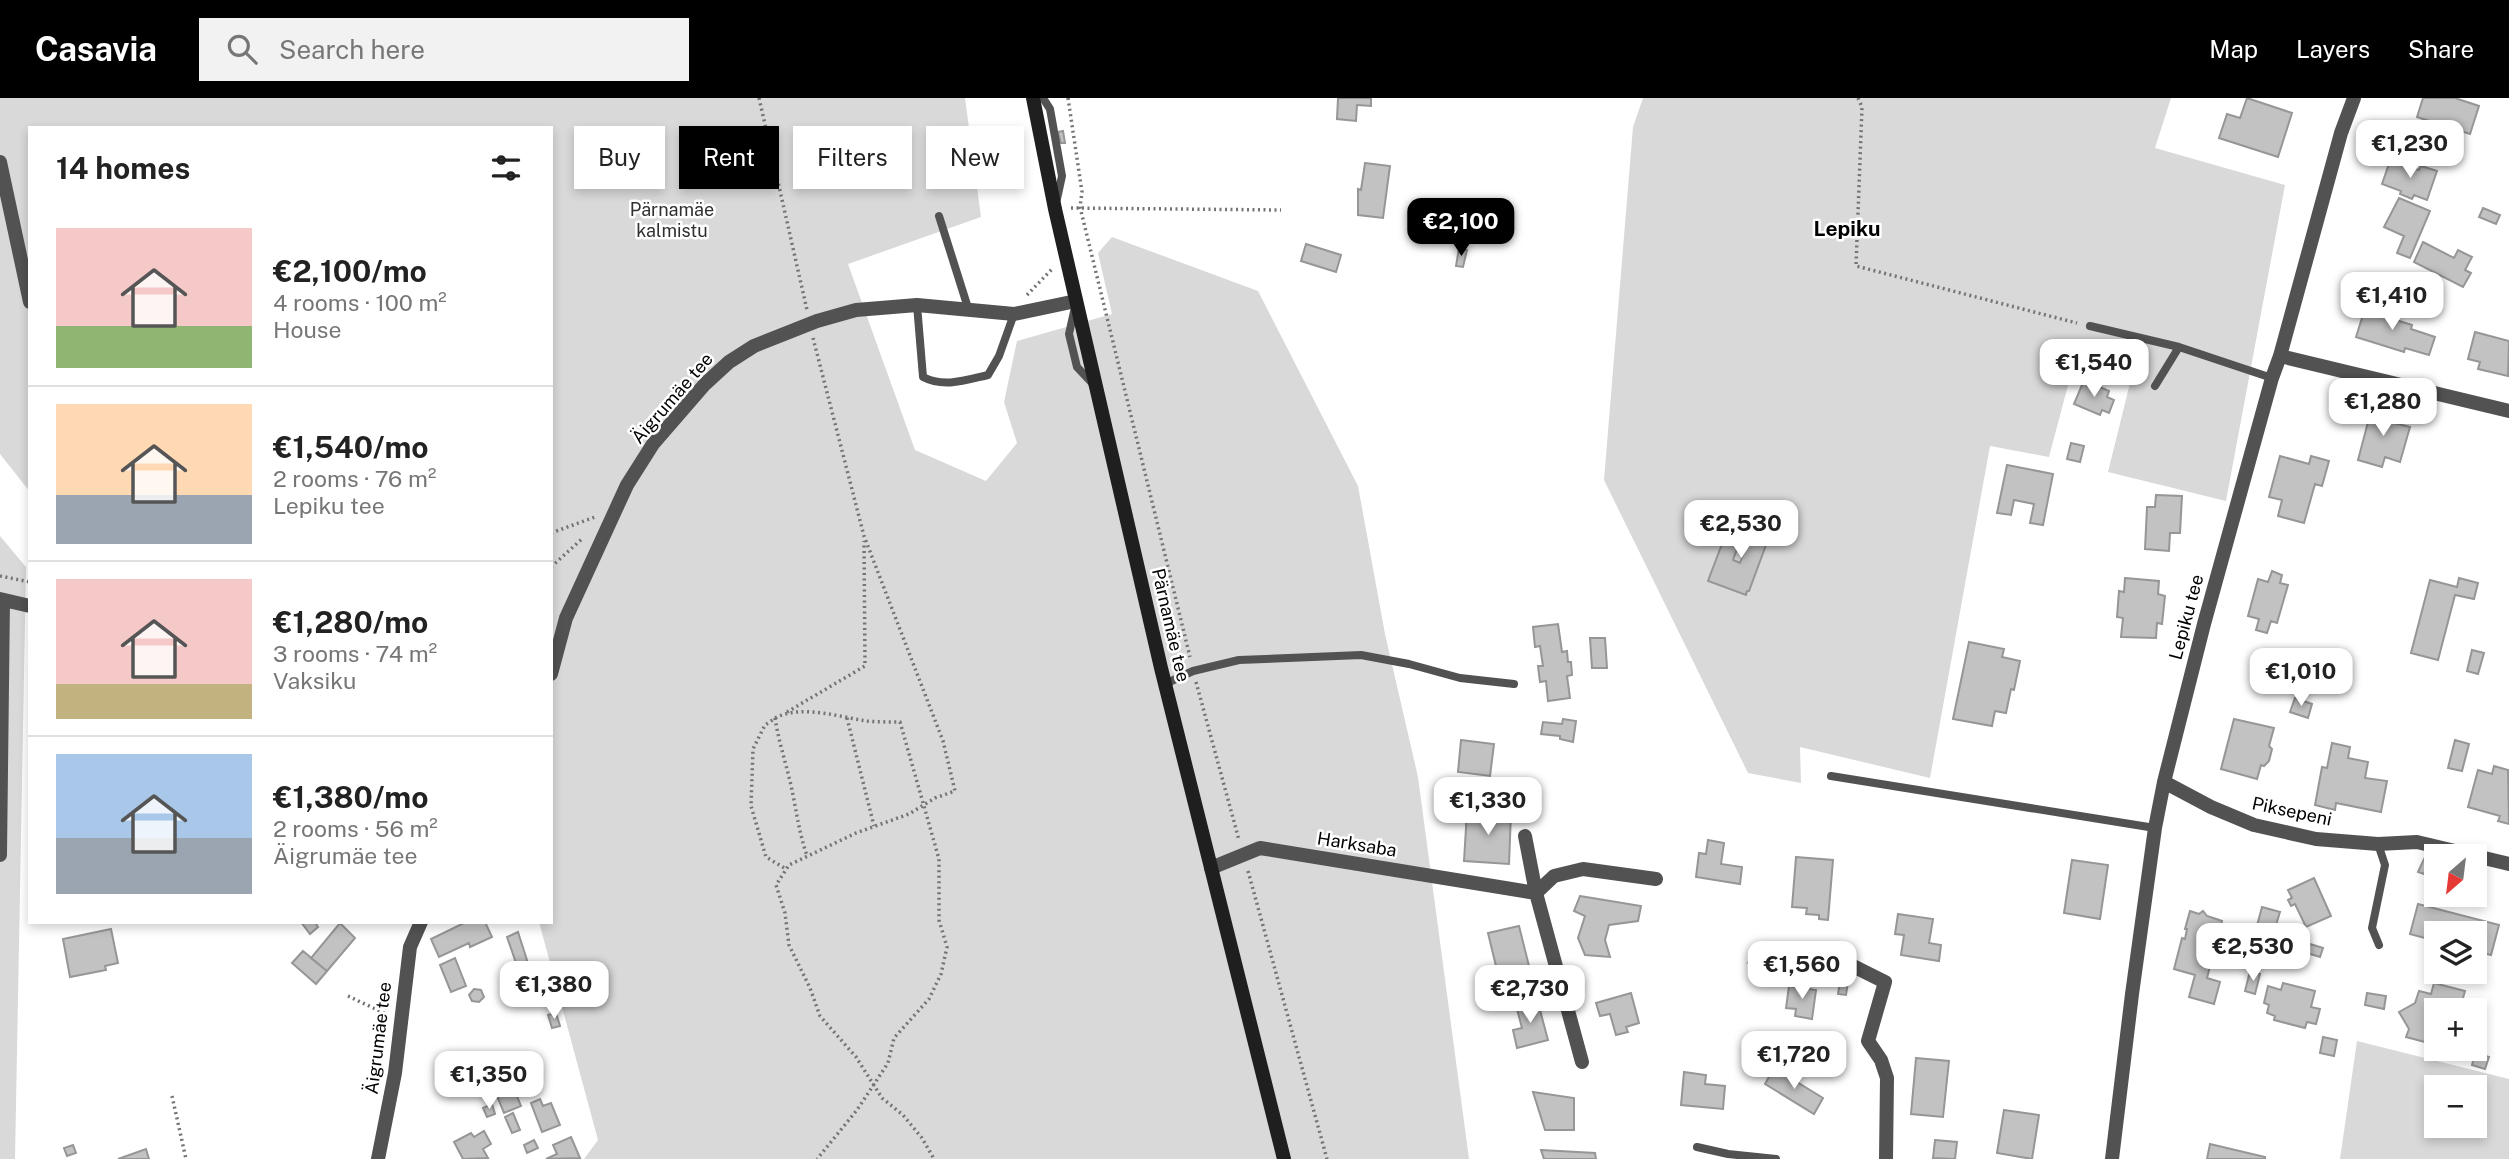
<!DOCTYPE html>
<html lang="en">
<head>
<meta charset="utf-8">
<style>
	body { margin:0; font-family:"Public Sans",sans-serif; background:#f2f2f2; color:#222; height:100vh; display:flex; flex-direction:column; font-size:26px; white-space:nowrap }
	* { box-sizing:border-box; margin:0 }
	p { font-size:23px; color:#767676 }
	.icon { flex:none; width:38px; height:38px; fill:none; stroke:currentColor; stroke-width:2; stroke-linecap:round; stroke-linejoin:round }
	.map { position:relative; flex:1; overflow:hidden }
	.details { position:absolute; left:28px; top:28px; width:525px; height:798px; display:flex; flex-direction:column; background:#fff; border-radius:0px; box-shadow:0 4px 10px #0003 }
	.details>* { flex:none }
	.hud { position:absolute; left:574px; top:28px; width:665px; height:63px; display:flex; gap:14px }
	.needle { width:46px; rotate:208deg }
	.tools { position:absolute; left:2424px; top:746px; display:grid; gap:14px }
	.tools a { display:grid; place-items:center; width:63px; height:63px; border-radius:0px; background:#fff; box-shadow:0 4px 10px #0003; font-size:35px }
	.price { position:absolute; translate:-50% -60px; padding:0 16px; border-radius:14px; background:#fff; color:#222; font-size:23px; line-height:46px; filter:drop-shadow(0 2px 4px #0008) }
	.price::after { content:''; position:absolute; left:50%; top:42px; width:21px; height:16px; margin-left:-10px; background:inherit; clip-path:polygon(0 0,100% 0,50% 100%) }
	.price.active { background:#000; color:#fff }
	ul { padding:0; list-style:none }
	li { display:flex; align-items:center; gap:21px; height:175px; padding:0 28px }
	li+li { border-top:2px solid #e0e0e0 }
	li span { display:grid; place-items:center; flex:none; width:196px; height:140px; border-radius:0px; color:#555 }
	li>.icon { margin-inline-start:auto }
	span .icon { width:84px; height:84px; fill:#fffc; stroke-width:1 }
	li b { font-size:30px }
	h2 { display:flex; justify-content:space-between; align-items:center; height:84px; padding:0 28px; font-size:30px }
	.chip { padding:0 24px; border-radius:0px; background:#fff; box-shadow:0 4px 10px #0003; font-size:24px; line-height:63px }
	.chip.active { background:#000; color:#fff }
	header { display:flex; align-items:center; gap:42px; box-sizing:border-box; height:98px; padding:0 35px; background:#000; color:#fff }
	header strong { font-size:33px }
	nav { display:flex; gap:38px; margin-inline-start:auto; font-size:24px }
	.search { width:490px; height:63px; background:#f2f2f2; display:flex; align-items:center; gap:18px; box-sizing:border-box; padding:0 24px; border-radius:0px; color:#767676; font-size:26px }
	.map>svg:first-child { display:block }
	.green { fill:#d9d9d9; fill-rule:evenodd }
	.building { fill:#c2c2c2; stroke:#969696; stroke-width:2 }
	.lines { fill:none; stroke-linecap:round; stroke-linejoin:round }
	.path { stroke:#747474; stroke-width:3.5; stroke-dasharray:2 3.5; stroke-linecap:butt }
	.lane { stroke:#525252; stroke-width:8 }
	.street { stroke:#525252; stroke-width:14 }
	.secondary { stroke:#1f1f1f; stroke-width:14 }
	.labels { text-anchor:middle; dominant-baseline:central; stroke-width:5; stroke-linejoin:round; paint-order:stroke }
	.park-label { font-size:18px; fill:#303030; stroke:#fff }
	.street-label { font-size:18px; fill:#000; stroke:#fff }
	.quarter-label { font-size:21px; font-weight:bold; fill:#000; stroke:#fff }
</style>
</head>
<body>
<header>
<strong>Casavia</strong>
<div class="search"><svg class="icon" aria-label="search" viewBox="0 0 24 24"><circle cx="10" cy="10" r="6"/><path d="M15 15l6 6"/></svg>Search here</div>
<nav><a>Map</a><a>Layers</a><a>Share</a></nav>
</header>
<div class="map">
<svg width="2509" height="1061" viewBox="0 0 2509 1061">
	<rect width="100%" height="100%" fill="#fff"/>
	<path class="green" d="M0,0h965l16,119 -133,47 67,186 71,31 31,-38 -13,-41 13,-61 95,-27 -14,-61 14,-16 146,54 100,195 27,148 33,143 51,382h-885l14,-19 -59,-218h12v-794h-521v364l-30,-38z
		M1643,0h528l-16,50 130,37 -59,316 -118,-29 22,-89 -59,-9 -22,83 -59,-11 -60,332 -130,-31 1,36 -53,-10 -144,-293 29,-353z
		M0,438l26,31 -11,592h-15z
		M2357,943l152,38v80h-169zM2436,989h38v38h-38z"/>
	<path class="building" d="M1338,0h33v8l-14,-1 -1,16 -19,-2z
		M2247,0l45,15 -14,44 -59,-19 8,-24 13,4z
		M2423,0h32l24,8 -9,28 -53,-17z
		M1063,33l2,12h-4l-3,-11z
		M2390,63l29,9 2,-4 16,5 -10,29 -13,-5 -2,4 -12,-5 1,-3 -19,-7z
		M1365,65l25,3 -7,52 -25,-3v-26l3,1z
		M2399,100l31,13 -20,47 -13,-5 7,-17 -20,-9z
		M2483,110l17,7 -4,9 -17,-7z
		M1434,111l32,7 -3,13 -32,-7z
		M2423,144l31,16 4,-8 14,7 -7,13 6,3 -8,14 -49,-25z
		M1306,146l35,11 -5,17 -35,-11z
		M1459,150l8,2 -4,17 -7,-1z
		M2367,204l19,6 -3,8 29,9 -1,4 24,8 -6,18 -24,-7 -1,4 -48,-15z
		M2475,234l34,9 -1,35 -30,-7 2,-7 -12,-3z
		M2084,282l25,11 -2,6 7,3 -5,13 -7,-3 -2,5 -26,-11z
		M2372,309l25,7 -3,9 16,4 -10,35 -15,-5 -3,10 -24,-7z
		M2071,345l13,3 -4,16 -13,-3z
		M2280,358l29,8 2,-8 18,5 -7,25 -7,-2 -11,39 -26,-7 4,-16 -13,-3z
		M2007,367l46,9 -10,51 -13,-2 4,-19 -20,-4 -3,15 -14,-2z
		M2156,397l26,1 -2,37h-10l-1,18 -24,-2 2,-42h8z
		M1756,422l17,6 -24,65h-2l-1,4 -38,-14 17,-45 15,5 -7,19 7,3z
		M2272,473l10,4 -2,8 8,2 -11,38 -6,-2 -4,12 -11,-3 3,-11 -11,-3 10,-37 10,3z
		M2125,480l34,3 -1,13 7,2 -3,28 -5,-1 -1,15 -35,-1 2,-19 -6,-1 2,-26 5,1z
		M2459,480l19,5 -4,16 -19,-4 -17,65 -27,-7 19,-73 27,7z
		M1558,526l4,28 5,-1 1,11h3l1,13 -5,1 3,22 -22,3 -2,-20 -6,1 -2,-16h5l-3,-20 -5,1 -2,-20z
		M1590,540h15l2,30h-15z
		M1969,544l35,7 -2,8 18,4 -6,29 -3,-1 -5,24 -11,-2 -3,15 -39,-7z
		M2472,552l12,3 -6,21 -11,-3z
		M2295,600l17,6 -4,14 -18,-6z
		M1563,621l13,2 -3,21 -13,-3v-3l-19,-2 2,-12 19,2z
		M2234,621l40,9 -5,18 3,3 -3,12 -5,5 -3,-1 -4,14 -36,-10z
		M1461,642l33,4 -4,32 -32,-4z
		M2455,642l14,4 -7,27 -14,-3z
		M2332,645l18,4 -2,11 20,4 -3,16 22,3 -6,31 -45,-9 -1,7 -20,-5 7,-38 5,1z
		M2494,668l14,4 1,54 -11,-3 2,-5 -32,-9 10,-37 14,4z
		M1467,713l44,2 -2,51 -45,-3z
		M1708,742l16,3 -3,21 21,3 -2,17 -44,-7 3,-24 7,1z
		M1796,759l37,3 -5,60 -9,-1v-4l-13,-1 1,-6 -15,-1z
		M2424,761l6,3 -6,12 -6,-2z
		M2072,762l36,5 -8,54 -36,-6z
		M2314,780l17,38 -25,11 -11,-23 -4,2 -3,-6 4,-2 -4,-8z
		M1580,798l61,10 -3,15 -29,4 -4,15 5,17 -25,-2 -7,-17 7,-22 -11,-5z
		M2418,806l81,21 -8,30 -17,-4v-18h-38v8l-26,-7z
		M2262,809l18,5 -8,26 -17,-5z
		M2190,813l9,3 4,-3 4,5 15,5 -15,57 13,4 -6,22 -25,-7 6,-22 -21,-6 8,-31 3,1 2,-10h-2z
		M1898,816l35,5 -4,24 12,2 -2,16 -38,-6 3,-20 -9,-1z
		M301,824h14l3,5 -8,7z
		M466,824h19l7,15 -22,10 -1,-4 -30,14 -8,-18z
		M340,825l15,15 -28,33 -16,-13z
		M1519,828l11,44 -12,3 -4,-7h-18l-8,-33z
		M111,831l7,34 -13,3 1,4 -36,7 -7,-38z
		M518,834l15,47 -10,4 -16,-46z
		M2310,846l13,4 -3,9 -13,-4z
		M1754,848l10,4 -6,16 -10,-3z
		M303,853l24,20 -11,13 -24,-21z
		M455,860l11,28 -15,6 -11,-27z
		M2250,873l10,3 -5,20 -10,-3z
		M1840,884h8l-2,13 -8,-1z
		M2283,885l32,8 -4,16 9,2 -4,15 -9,-2 -2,6 -31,-8 1,-4 -8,-3 2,-8 -5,-2 4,-17 13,4z
		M2434,885l31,8 -4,14 -9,-2 -1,7h-15v35l-30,-8 3,-8 -10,-17 16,-9 4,-12 12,3z
		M1789,888l27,4 -4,29 -17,-3 1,-7 -10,-1z
		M474,891l7,1 3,7 -5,5 -7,-1 -3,-6z
		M1631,895l8,30 -13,4 2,5 -12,3 -6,-21 -10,2 -4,-13z
		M2367,895l19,3 -2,13 -19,-4z
		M1537,901l11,41 -31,8 -4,-18 9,-2 -6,-23z
		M556,915l4,13 -8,2 -4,-13z
		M2323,939l14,3 -3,16 -14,-3z
		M2475,955l14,4 -4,12 -13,-4z
		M1916,960l33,3 -6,56 -32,-3z
		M1774,970l49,30 -9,16 -49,-30z
		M1684,974l22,3 -1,9 20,2 -2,23 -42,-4z
		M514,991l7,17 -17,7 -7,-17z
		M1533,994l41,6v32h-29z
		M540,1001l3,7 8,-3 9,22 -18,7 -11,-29z
		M492,1006l3,10 -8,3 -4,-9z
		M2004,1012l35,5 -7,44 -35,-6z
		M513,1015l7,17 -8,3 -7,-16z
		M484,1033l7,13 -8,5 5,9 -25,1 -9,-17 17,-9 3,4z
		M571,1039l9,21 -34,1 11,-5 -4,-9z
		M534,1042l4,8 -11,5 -3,-8z
		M1935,1042l22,2 -2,17 -22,-1z
		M2210,1046l55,13v2h-58z
		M73,1047l3,8 -9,3 -3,-8z
		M146,1051l3,10h-31z
		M1541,1052l54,3 1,6h-52z"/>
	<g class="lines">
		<path class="path" d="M759,0l48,212
			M1068,0l14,94 -2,15 110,450
			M1858,0l4,9 -6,159 221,57
			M1071,110l210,2
			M1027,197l26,-27
			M813,240l51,198 79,205 12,50 -20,7 -26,16 -53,19 -67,32 -13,20 9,28 4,32 21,43 10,28 36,41 26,41 21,17 19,23 12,21
			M551,435l44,-16
			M551,469l32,-29
			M0,478l30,6
			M1196,584l43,158
			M787,614l78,-46 -1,-125
			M777,619l-12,8 -12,24 -2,57 15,51 20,12
			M775,620c27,-14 63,-1 92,3 11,1 22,1 33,1l39,137v61l8,27 -6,27 -12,25 -35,39 -6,25 -31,47 -40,49
			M775,620c4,26 13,51 18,77 4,21 7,40 14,61
			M847,620l27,108
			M1248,773l79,288
			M348,898l38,18
			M172,998l14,63"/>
		<path class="lane" d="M1043,0l7,11 12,67 -5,23
			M939,118l30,95
			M917,207l6,72c21,11 43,3 65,-2l11,-19 15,-42
			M1075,209l-6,27 8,33 16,17
			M2090,228l89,21 93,31
			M2155,288l24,-39
			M1165,586l28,-13 46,-11 122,-5 48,9 51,14 54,6
			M1831,678l324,52
			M2378,746l7,21 -13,63 7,17
			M1697,1049l31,7 48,5"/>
		<path class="street" d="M0,64l30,140
			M2280,258l229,55
			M0,501l30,7
			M551,576l15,-56 61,-133 26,-41 52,-60 24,-22 25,-16 63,-25 39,-11 61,-5 97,9 62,-13
			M2164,684l47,25 43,18 62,14 62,5 39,-2 92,22
			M1525,738l11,57 18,-17 29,-7 73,10
			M0,757l3,-255
			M1211,770l49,-20 276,45 46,169
			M1839,861l46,23 -17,59 13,19 6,18 -1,81
			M378,1061l17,-86 15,-126 11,-25
			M2112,1061l20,-165 23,-166 9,-46 40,-158 68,-246 8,-22 61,-223 13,-35"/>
		<path class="secondary" d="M1033,0l22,111 106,459 123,491"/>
	</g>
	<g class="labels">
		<g class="park-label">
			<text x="672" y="111">Pärnamäe<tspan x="672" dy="21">kalmistu</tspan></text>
		</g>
		<g class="street-label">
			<text transform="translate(672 300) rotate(-49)">Äigrumäe tee</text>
			<text transform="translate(2186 519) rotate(-75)">Lepiku tee</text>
			<text transform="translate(1171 527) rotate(77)">Pärnamäe tee</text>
			<text transform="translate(2292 713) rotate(12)">Piksepeni</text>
			<text transform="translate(1357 746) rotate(9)">Harksaba</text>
			<text transform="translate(378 940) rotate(-83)">Äigrumäe tee</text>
		</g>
		<g class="quarter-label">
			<text x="1847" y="130">Lepiku</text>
		</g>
	</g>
</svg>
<div class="tools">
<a><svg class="needle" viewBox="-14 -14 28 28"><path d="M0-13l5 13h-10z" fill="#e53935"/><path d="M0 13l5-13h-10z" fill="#767676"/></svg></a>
<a><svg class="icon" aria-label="layers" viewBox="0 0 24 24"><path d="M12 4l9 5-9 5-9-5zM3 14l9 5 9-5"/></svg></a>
<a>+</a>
<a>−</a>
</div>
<b class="price" style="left:2410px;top:82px">€1,230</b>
<b class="price active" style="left:1461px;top:160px">€2,100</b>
<b class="price" style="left:2392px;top:234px">€1,410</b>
<b class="price" style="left:2094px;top:301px">€1,540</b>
<b class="price" style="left:2383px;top:340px">€1,280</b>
<b class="price" style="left:1741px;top:462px">€2,530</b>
<b class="price" style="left:2301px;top:610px">€1,010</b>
<b class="price" style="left:1488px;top:739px">€1,330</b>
<b class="price" style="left:2253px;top:885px">€2,530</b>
<b class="price" style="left:1802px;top:903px">€1,560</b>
<b class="price" style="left:554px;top:923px">€1,380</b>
<b class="price" style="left:1530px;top:927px">€2,730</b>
<b class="price" style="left:1794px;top:993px">€1,720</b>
<b class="price" style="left:489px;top:1013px">€1,350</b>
<div class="hud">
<a class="chip">Buy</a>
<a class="chip active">Rent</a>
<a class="chip">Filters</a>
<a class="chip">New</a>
</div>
<section class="details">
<h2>14 homes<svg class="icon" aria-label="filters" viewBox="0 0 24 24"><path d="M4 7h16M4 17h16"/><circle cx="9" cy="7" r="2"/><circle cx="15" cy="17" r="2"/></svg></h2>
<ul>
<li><span style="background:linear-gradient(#f6c9c9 70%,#8fb573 0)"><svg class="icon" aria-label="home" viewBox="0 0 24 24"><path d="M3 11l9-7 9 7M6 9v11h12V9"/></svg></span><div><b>€2,100/mo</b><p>4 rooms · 100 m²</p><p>House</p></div></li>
<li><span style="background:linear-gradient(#ffd9b3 65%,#9aa5b1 0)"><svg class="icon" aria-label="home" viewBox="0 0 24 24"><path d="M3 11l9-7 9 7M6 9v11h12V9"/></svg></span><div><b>€1,540/mo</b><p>2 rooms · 76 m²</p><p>Lepiku tee</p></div></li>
<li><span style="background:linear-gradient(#f6c9c9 75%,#c2b280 0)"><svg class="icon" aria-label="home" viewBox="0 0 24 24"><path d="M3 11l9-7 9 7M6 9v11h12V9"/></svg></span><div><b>€1,280/mo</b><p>3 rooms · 74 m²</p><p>Vaksiku</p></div></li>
<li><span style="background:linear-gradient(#a9c7e8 60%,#9aa5b1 0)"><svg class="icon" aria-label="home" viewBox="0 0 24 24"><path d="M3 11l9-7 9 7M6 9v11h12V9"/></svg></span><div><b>€1,380/mo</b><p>2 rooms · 56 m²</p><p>Äigrumäe tee</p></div></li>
</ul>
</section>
</div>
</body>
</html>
